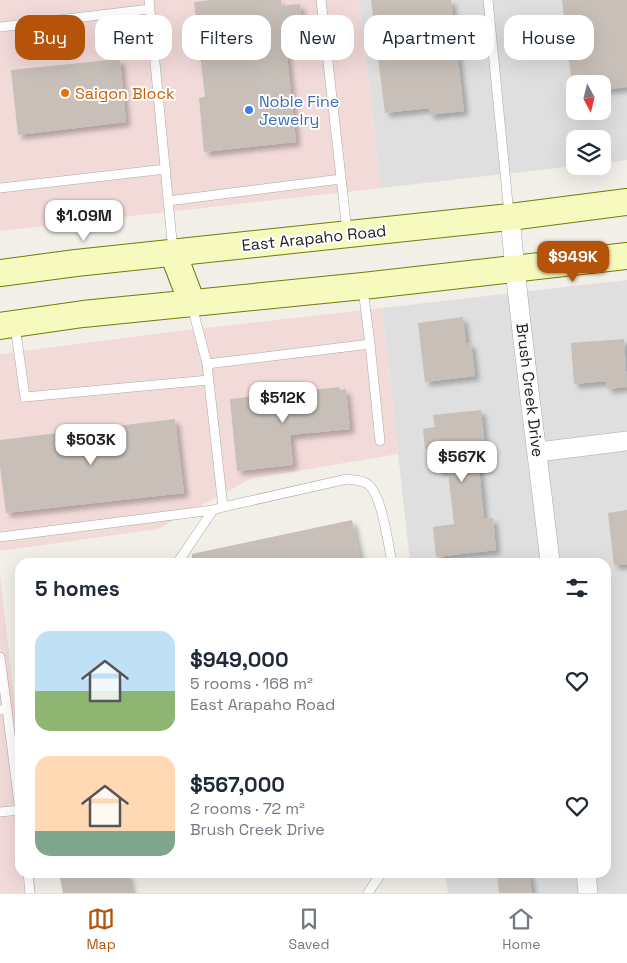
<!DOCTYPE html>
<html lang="en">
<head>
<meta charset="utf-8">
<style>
	body { margin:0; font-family:"Space Grotesk",sans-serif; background:#f6f6f7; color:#1f2937; height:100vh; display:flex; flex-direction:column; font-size:19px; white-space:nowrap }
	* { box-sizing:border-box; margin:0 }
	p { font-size:16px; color:#747a83 }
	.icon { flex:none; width:28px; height:28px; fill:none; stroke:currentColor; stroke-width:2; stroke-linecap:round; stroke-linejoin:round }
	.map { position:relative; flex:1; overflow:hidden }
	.sheet { position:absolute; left:15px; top:558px; width:596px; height:320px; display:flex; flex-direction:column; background:#fff; border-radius:15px; box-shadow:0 5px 20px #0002 }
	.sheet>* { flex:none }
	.guide { position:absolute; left:15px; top:15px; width:598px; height:45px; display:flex; gap:10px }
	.needle { width:32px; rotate:173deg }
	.fabs { position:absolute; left:566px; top:75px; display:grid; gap:10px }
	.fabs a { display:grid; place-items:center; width:45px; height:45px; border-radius:10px; background:#fff; box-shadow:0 5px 20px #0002; font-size:25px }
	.price { position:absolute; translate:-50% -42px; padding:0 11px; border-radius:10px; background:#fff; color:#222; font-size:16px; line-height:32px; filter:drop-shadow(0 1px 2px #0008) }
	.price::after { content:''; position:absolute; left:50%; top:30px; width:15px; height:11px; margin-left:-8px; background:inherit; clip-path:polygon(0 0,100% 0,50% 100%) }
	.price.on { background:#b45309; color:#fff }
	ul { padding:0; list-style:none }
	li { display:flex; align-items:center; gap:15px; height:125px; padding:0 20px }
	li span { display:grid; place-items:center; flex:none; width:140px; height:100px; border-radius:15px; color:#555 }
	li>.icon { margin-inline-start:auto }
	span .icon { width:60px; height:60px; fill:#fffc; stroke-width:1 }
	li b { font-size:21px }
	h2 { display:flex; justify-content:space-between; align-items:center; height:60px; padding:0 20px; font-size:21px }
	.chip { padding:0 18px; border-radius:15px; background:#fff; box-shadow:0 5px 20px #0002; font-size:18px; line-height:45px }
	.chip.on { background:#b45309; color:#fff }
	.tab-bar { display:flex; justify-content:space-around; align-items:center; height:70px; border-top:1px solid #e0e1e3; background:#fff; font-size:14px; color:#747a83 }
	.tab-bar a { display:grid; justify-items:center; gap:2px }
	.tab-bar .on { color:#b45309 }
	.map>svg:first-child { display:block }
	.residential { fill:#e0dfdf; fill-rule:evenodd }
	.commercial { fill:#f2dad9 }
	.building { fill:#c7bfb8; filter:url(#shadow) }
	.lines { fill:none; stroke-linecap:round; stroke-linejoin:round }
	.service-casing { stroke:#a9a9a9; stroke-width:10 }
	.minor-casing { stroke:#a9a9a9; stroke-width:20 }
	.secondary-casing { stroke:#707d05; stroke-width:28 }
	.service { stroke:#fff; stroke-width:9 }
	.minor { stroke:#fff; stroke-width:19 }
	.secondary { stroke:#f7fabf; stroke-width:26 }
	.food-dot { fill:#e8710a; stroke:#fff; stroke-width:2 }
	.shop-dot { fill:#3f7fe0; stroke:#fff; stroke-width:2 }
	.labels { text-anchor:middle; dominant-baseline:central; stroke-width:4; stroke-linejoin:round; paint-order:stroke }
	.food-label { font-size:16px; fill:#c56008; stroke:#fff; text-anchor:start }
	.shop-label { font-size:16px; fill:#366cbe; stroke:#fff; text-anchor:start }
	.street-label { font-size:16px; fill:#222; stroke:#fff }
</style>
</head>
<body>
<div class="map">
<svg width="627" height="893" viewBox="0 0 627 893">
	<defs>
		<filter id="shadow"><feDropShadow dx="4.5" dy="4.5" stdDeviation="2.5" flood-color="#0004"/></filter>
	</defs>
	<rect width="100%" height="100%" fill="#f2efe9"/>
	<path class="residential" d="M359,0h268v160l-24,3 -1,-24h-27v27l-194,22zM575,84h27v27h-27z
		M627,280v613h-179l-3,-20 161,-1v-310h-196l-28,-254z"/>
	<path class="commercial" d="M0,0h359l22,188 -381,43z
		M382,308l16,146 -148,25 -92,50 -158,22v-197l171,-22z
		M0,575l20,175v122l14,1 2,20h-36z"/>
	<path class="building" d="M211,0h70v6l19,-2 3,29 -18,2 11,107 -92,10 -5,-54 6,-1 -11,-95z
		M371,0h80l13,111 -35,4v-7l-44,5z
		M562,0h65v87l-25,3v-6h-27v9h-2z
		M120,59l6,63 -108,13 -7,-65z
		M463,317l3,26h5l4,33 -50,6 -7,-59z
		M624,339l3,48 -20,2 -1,-8 -32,3 -3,-41z
		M339,387l1,3 6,-1 4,40 -60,6 3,30 -56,6 -7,-72z
		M481,410l6,56 -8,1 5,52 9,-1 3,32 -60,7 -3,-30 21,-3 -6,-54 -10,1 -2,-23 -11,1 -2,-20 12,-2 -2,-12z
		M175,419l9,74 -178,20 -6,-47v-26z
		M627,510v55h-13l-6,-52z
		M352,520l9,42h-169v-8z
		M59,872h68l5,21h-69z
		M497,872h32l3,21h-33z"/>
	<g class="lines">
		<g class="service-casing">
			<path id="service" d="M149,0l24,251
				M321,0l26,231
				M488,0l21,214
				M0,27l150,-18
				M0,188l166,-19
				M168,201l173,-22
				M15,326l10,71 184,-17
				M370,344l10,97
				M207,364l163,-20 -7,-55
				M223,507l124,-28c5,1 14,1 19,4 16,8 22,62 26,79
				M0,537l213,-27 10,-3 -16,-143 -15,-58
				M178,562l35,-52
				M0,657l7,52 -7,1
				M7,709l13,103
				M0,812l20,-2
				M28,872l2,21
				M368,893l14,-21"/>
		</g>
		<g class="minor-casing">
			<path id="minor" d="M510,217c10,115 27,230 40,345
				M538,452l89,-11
				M586,872l2,21"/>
		</g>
		<g class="secondary-casing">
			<path id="secondary" d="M173,253l19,50
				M0,273l76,-10 434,-46 117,-15
				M0,326l83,-12 280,-28 264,-30"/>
		</g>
		<use href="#service" class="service"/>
		<use href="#minor" class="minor"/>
		<use href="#secondary" class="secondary"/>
	</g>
	<circle class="food-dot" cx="65" cy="93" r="5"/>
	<circle class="shop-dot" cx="249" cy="110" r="5"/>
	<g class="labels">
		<g class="food-label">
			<text x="75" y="93">Saigon Block</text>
		</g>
		<g class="shop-label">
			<text x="259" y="101">Noble Fine<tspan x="259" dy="18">Jewelry</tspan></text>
		</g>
		<g class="street-label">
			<text transform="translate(314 238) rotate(-6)">East Arapaho Road</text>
			<text transform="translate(530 390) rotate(83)">Brush Creek Drive</text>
		</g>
	</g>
</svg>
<div class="fabs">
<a><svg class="needle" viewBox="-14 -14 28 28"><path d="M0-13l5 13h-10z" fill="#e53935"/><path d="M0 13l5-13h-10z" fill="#747a83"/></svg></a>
<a><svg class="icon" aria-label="layers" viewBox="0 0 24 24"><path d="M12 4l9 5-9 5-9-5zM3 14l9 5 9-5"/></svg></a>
</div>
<b class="price" style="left:84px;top:242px">$1.09M</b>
<b class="price on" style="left:573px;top:283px">$949K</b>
<b class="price" style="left:283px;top:424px">$512K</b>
<b class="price" style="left:91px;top:466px">$503K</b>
<b class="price" style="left:462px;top:483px">$567K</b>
<div class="guide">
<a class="chip on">Buy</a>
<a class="chip">Rent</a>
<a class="chip">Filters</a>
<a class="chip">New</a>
<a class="chip">Apartment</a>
<a class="chip">House</a>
</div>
<section class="sheet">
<h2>5 homes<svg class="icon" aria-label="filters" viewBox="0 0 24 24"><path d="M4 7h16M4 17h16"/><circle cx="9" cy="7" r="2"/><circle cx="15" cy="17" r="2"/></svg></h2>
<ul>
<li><span style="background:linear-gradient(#bfe0f5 60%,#8fb573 0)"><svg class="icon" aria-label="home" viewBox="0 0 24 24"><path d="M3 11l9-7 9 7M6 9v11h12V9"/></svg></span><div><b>$949,000</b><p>5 rooms · 168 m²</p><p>East Arapaho Road</p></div><svg class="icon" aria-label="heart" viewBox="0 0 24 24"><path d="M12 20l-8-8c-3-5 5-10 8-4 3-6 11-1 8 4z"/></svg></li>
<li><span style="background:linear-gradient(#ffd9b3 75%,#7fa58c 0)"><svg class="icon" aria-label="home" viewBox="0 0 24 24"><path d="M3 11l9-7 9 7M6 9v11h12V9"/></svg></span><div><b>$567,000</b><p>2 rooms · 72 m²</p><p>Brush Creek Drive</p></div><svg class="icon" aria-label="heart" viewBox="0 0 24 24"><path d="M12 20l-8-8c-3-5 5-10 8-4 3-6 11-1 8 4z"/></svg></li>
</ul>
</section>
</div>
<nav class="tab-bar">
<a class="on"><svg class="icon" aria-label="map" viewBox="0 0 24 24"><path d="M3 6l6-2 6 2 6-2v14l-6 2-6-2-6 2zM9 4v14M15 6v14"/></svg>Map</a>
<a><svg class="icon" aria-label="saved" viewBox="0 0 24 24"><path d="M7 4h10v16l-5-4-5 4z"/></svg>Saved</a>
<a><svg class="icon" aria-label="home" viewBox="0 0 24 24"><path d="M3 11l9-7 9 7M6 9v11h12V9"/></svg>Home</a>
</nav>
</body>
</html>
